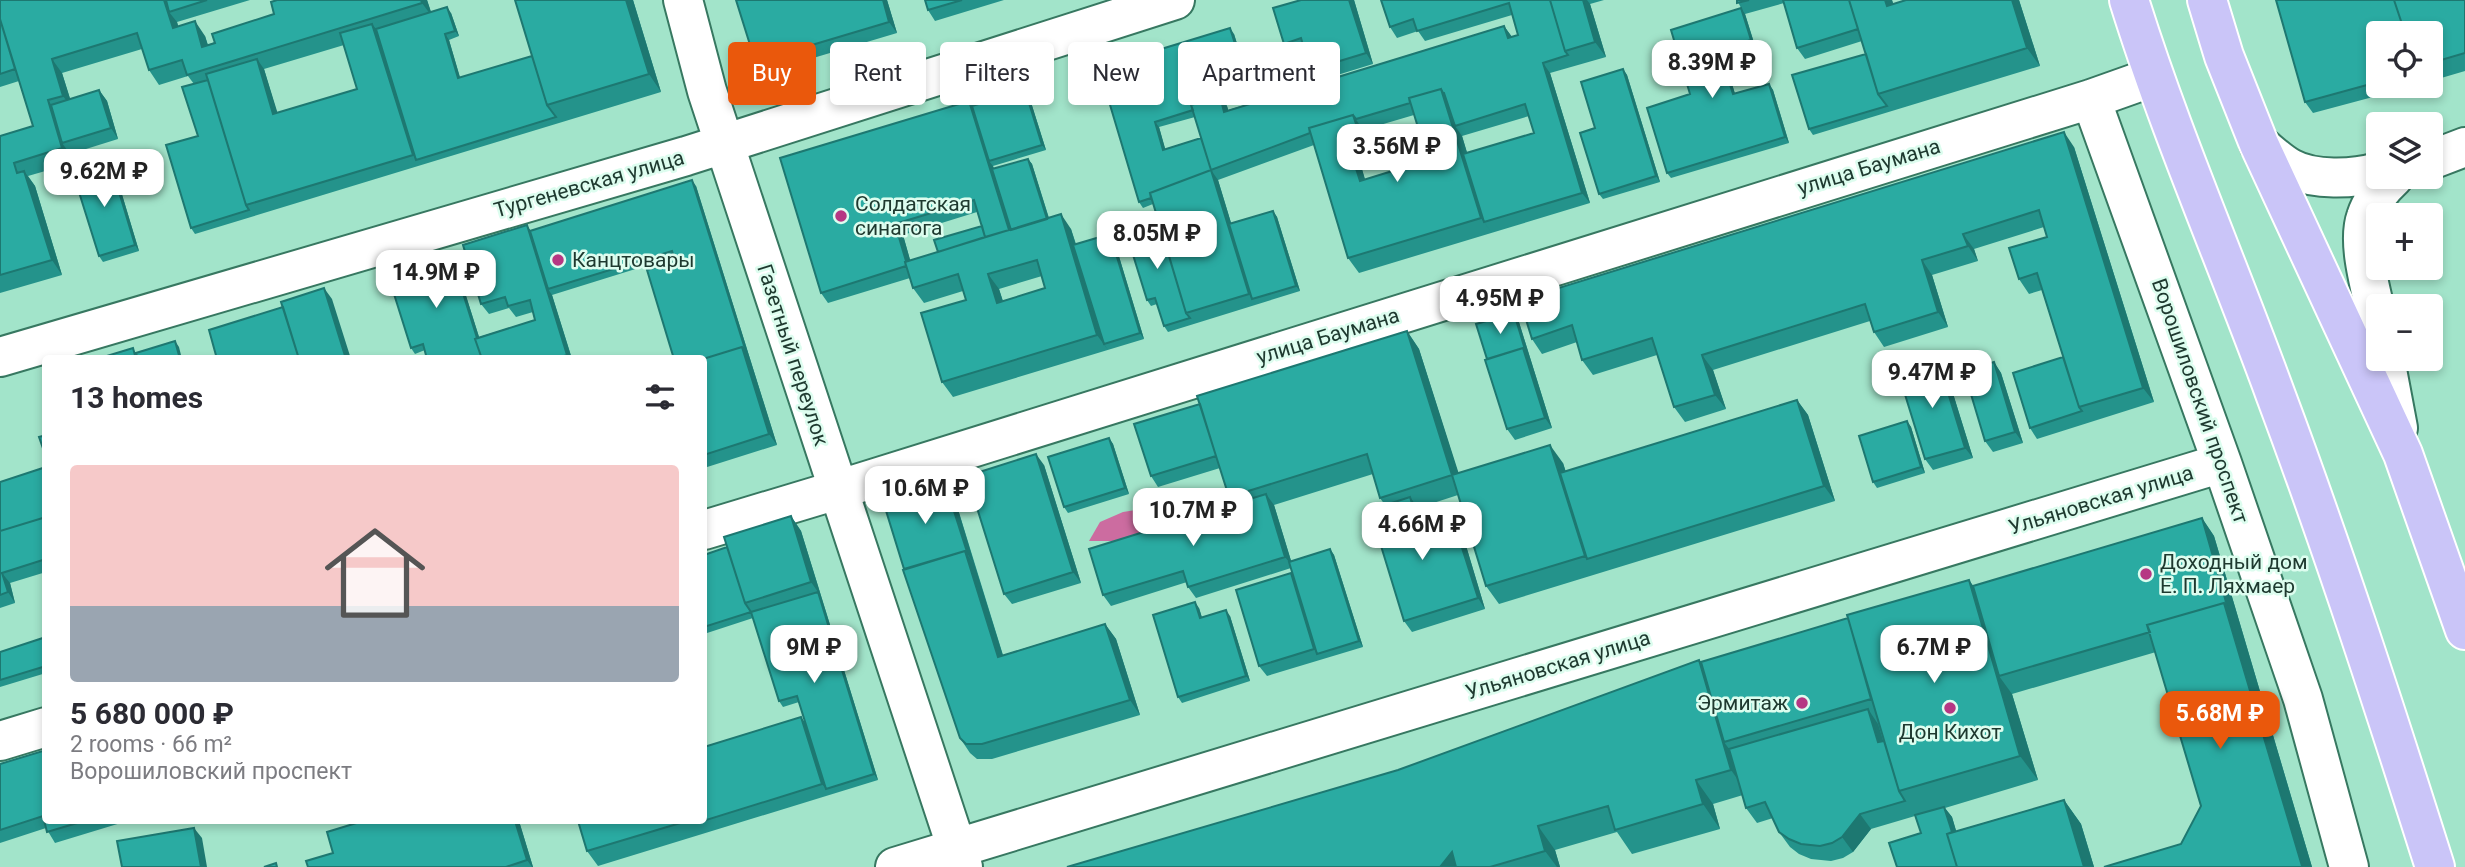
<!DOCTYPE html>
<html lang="en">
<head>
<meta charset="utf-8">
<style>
	body { margin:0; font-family:Roboto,sans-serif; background:#f7f7f7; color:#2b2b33; height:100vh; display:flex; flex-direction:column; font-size:26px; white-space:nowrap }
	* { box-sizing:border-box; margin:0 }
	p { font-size:23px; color:#7c7c81 }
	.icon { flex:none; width:38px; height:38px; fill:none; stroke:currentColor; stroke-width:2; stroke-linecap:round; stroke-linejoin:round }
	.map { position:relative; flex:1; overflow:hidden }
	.sheet { position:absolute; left:42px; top:355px; width:665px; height:469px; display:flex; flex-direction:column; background:#fff; border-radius:7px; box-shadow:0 4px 10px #0003 }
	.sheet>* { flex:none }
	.banner { position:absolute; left:728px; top:42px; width:665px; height:63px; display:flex; gap:14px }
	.buttons { position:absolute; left:2366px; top:21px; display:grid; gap:14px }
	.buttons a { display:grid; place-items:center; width:77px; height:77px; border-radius:7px; background:#fff; box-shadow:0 4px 10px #0003; font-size:35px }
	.price { position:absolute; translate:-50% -60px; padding:0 16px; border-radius:14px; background:#fff; color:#222; font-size:23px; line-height:46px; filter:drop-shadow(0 2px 4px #0008) }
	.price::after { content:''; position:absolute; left:50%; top:42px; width:21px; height:16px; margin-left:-10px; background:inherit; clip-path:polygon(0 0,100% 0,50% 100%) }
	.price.on { background:#ea580c; color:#fff }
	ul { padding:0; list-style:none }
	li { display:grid; align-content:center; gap:14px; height:371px; padding:0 28px }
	li span { display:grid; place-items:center; height:217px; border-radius:7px; color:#555 }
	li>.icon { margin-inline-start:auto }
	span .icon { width:126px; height:126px; fill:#fffc; stroke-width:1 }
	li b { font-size:30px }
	h2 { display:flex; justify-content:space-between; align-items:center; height:84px; padding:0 28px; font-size:30px }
	.chip { padding:0 24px; border-radius:7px; background:#fff; box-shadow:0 4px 10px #0003; font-size:24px; line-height:63px }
	.chip.on { background:#ea580c; color:#fff }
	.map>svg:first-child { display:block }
	.forest { fill:#cc6ca0 }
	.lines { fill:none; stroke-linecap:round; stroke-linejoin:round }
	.minor-casing { stroke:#377861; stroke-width:42 }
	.major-casing { stroke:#fff; stroke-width:42 }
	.minor { stroke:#fff; stroke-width:38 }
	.major { stroke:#cac5f8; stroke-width:38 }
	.wall { fill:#24938b; fill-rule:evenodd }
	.shaded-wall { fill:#1d7871 }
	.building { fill:#2aaba2; stroke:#1d7871; stroke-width:2; fill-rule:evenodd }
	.poi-dot { fill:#b63783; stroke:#ddfdef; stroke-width:2.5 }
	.labels { text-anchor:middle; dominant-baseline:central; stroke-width:5; stroke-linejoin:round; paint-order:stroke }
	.street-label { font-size:21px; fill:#1e392f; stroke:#ddfdef }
	.poi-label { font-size:21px; fill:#1e392f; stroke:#ddfdef; text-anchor:start }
</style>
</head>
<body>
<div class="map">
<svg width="2465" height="867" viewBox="0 0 2465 867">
	<rect width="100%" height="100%" fill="#a2e4ca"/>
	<path class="forest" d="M1174,504l16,2v17l-73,18h-28l11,-19 23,-10z"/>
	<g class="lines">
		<g class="minor-casing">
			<path id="minor" d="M683,0l24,91 27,82 229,694
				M2091,99l131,364 81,236 46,168
				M2259,144c10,8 20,18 31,24 23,13 64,11 88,4
				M2431,160l34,-13
				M2378,324c-5,-29 -22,-79 -12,-107 5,-16 16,-29 28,-40
				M0,357l686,-201 489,-156
				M2385,359l13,69
				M704,530l133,-40 1254,-391 62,-22
				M0,741l46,-14
				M895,867l1327,-404"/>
		</g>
		<g class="major-casing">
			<path id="major" d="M2129,0c42,135 99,264 147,396 58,155 109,313 159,471
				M2207,0l17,56 35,88 144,310 62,176"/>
		</g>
		<use href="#minor" class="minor"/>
		<use href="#major" class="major"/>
	</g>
	<path class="wall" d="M0,0h250l-73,22 1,4 27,10 3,9 66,-31 3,-14h150l4,12 20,1 8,23 -10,4 11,38 72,-22 -17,-56h118l28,92 -466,142 -4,-6 7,-92 -4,-52 -6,-8 -29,9 -10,-15 -7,-21 -80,24 8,26 29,-9 8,11 11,38 -48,15 3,9 -45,13 7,10 27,89 -62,18v-157l33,-10 -14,-45 -19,6zM344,45l13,44 -80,24 -13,-44z
		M736,0h151l10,33 -114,34 -14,-1 -10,-7 -8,-11z
		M925,0h79l-69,21 -7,-11z
		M1354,0l19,64 -55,17 -8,-11 -6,-20 -12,5 -8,-11z
		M1381,0h223l-14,4 16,53 -56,16 40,130 -231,70 -11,-15 -34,-113 -96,35 13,43 42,-12 4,6 23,74 -132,41 -4,-6 -7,-22 -6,2 -4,-6 11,-81 -5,-15 -10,4 -4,-6 -40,-134 135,-34 17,54 -30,9 6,9 1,4 276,-84 8,11 6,-2 -6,-20 -87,26 -7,-10 -21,7 -7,-11zM1414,115l14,45 -63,20 -9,-31 12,-4 -5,-15zM1529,116l5,17 -67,20 -5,-17zM1195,117l6,21 -36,11 -6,-22z
		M1737,0h155l1,4 126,-4 21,66 -227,69 -4,-6 57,-75 -4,-13 -57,18 -8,-11 -13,-45 -39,11 10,32 -32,9 12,39 34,-10 4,6 16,53 -118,35 -4,-5 23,-79 51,-86z
		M2276,0h189v71l-34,10v-48h-53v53h36l-101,27 -8,-11z
		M1623,69l4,6 33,107 -57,17 -4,-5 -4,-66z
		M1025,90l4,6 17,54 -53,16 1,3 34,-10 4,5 17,54 22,11 5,15 34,-10 4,6 30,99 -191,58 -11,-15 24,-82 -3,-9 -39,12 -11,-15 -3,-10 -82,25 -7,-10 148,-192 3,5zM977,212l5,14 -44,26 -28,8 -7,-25zM1042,276l3,12 -42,13 -4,-12z
		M2074,147l80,255 -117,37 -7,-11 33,-71 -21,-67 -13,4 -10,-15 28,-42 -3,-10 -70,22 4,12 -46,14 16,52 -64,20 -10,-15 -4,-11 -157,49 13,39 -41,13 -11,-15 -17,-52 -64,20 -11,-15 -5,-18 -35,12 -10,-15z
		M114,168l25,83 -36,11 -4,-6z
		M696,186l81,259 -73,23v-109l-30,-102 -122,38 20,64h-145l-2,-9 -10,4 -4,-6 44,-87 24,76 56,-17 -2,-8 -17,5 -7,-9 -20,6 -8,-10 46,-79 3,6z
		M1518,319l34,109 -37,12 -8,-11 -20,-70z
		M1407,331l12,18 39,124 105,-10 3,9 231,-72 11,15 27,86 -336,103 -13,-18 -28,-91 -40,13 9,30 37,1 21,70 -73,23 -8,-11 -19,-116 -5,-7 -7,-24 -99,31 17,56 39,-12 4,6 29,92 -96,29 -8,-10 35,-88 -3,-10 -95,30 -8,-11 -1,-5 -76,24 -8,-11 131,-91 -5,-7 -9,-29 -62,19 -7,-11 49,-72z
		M1994,362l7,11 22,70 -30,9 -8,-11z
		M1946,371l27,87 -40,12 -8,-11z
		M1907,421l4,6 14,46 -48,15 -4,-6z
		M1109,438l4,6 16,50 -61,19 -4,-6z
		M1044,465l37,118 -69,21 -8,-10z
		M46,467v105l-36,11 5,20 -15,5v-126z
		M953,493l50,162 102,-31 11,15 24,76 -148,44h-15l-7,-6 -10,-15 -56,-169z
		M791,516l10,15 77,249 -280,86 -11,-15 -9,-30h126l101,-98 -6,-21 -16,5 -4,-6 -26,-83 -49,16v-79l23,-8z
		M2202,518l12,18 98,331h-208l77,-23 20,-38 -45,-154 -144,42 26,86 -93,28 7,9 4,14 108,-31 17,24 13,43h-197l-8,-24 32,-10 -6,-17 -44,13 -18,23 -10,6 -12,3 -20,-2 -12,-5 -9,-7 -11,-15 -6,-14 -16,5 -11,-15 -3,-13 -30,9 7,25 -88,25 -15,-22 -62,18 5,17h-493l331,-97 301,-110 2,2 147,-44 -1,-3 122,-35 4,6z
		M1199,608l3,10 28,-2 20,65 -68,22 -4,-6z
		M46,637v36l-46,14v-35z
		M0,764l46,57 78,1 -69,21 -9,-15 -46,15z
		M519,821l14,46h-225z"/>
	<path class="shaded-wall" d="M164,0h6l-1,12 8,10 6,21 -10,-15z
		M421,0h6l6,18 -11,-15z
		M626,0h7l28,92 -12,-18z
		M883,0h4l10,33 -8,-11z
		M1349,0h5l19,64 -7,-11z
		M1583,0h4l3,4 16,53 -11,-15z
		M1885,0h7l8,24 -13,-18z
		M2012,0h7l21,66 -13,-18z
		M447,7l4,6 8,23 -4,-5z
		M1741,8l4,6 10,32 -4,-6z
		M195,21l10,15 8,26 -11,-15z
		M372,24l8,10 36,126 -3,-5z
		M1504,26l8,11 -4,1z
		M1230,28l4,6 17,54 -4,-6z
		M445,34l4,6 13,44 -4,-6z
		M1719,50l4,5 14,45 -4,-6z
		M52,59l10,14 12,38 -11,-15z
		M257,59l7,10 17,55 -8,-10z
		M1543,63l7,10 40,130 -8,-10z
		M1623,69l4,6 33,107 -4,-6z
		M1769,84l4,6 16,53 -4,-6z
		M1441,89l11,15 3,22 7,10 26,85 -4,1 8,11 -11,-15z
		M99,90l8,11 11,38 -7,-11z
		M1025,90l4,6 17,54 -4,-5z
		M1220,96l7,10 5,16 -8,-10z
		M48,100l10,15 4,28 8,11 3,9 -11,-15z
		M969,101l7,11 13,49 4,5 23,74 -6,-5z
		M1353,115l10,15 5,15 -10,-15z
		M1155,122l4,5 8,28 -4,-5z
		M2064,132l10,15 80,255 -11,-14z
		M1345,134l11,15 14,47 -10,-15z
		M1028,159l4,5 22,71 -4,-6z
		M110,162l4,6 25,83 -4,-6z
		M1211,170l7,10 36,118 -2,1 -3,-5z
		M24,171l11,15 27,89 -10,-15z
		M692,180l4,6 81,259 -8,-11z
		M1273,211l4,6 23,74 -4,-5z
		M1061,214l10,15 35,115h-2l4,6 -11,-15z
		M895,224l8,11 12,42 -7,-11z
		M527,225l7,11 14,53 4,6 20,64h-3l-2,-4z
		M1110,234l4,6 30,99 -4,-6z
		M1963,234l11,15 4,12 -10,-15z
		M451,255l4,6 31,98h-2z
		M1922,260l10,15 16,52 -10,-15z
		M988,274l11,15 9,29 -11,-15z
		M324,288l8,11 19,60h-5z
		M1514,313l4,6 34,109 -7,-10 -22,-70z
		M1407,331l12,18 46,144 -13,-18z
		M175,341l4,6 3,12h-2z
		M1702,355l11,15 13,39 -11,-14z
		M1938,360l8,11 27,87 -8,-10z
		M1994,362l7,11 22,70 -8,-11z
		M1797,400l11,15 27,86 -11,-15z
		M1907,421l4,6 14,46 -4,-6z
		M1109,438l4,6 16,50 -4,-6z
		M1550,445l13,18 29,95 -5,1 -2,-3z
		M1036,454l8,11 37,118 -8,-11z
		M945,483l8,10 22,73 -7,-11z
		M1266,494l8,11 19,62 -8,-10z
		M1410,497l8,11 12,42 -7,-11z
		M791,516l10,15 77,249 -4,-6 -56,-182 -7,-10z
		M2202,518l12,18 98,331h-11l-77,-264z
		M1456,529l8,10 21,70 -7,-11z
		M1330,549l4,6 29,92 -4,-6z
		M965,551l10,15 33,106 -10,-15z
		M2,573l8,10 5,20 -7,-11z
		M1291,573l7,11 19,70 -3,-5z
		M1969,580l17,24 13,72 13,18 26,86 -18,-24z
		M1195,602l4,6 5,16 -4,-6z
		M1226,610l4,6 20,65 -4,-5z
		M1105,624l11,15 24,76 -10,-15z
		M1699,660l17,24 8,58 16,22 8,30 -17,-24z
		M1868,709l10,15 10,33 -10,-15z
		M801,717l8,11 17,61 -4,-5z
		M1696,780l17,24 7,25 -17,-25z
		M2064,800l17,24 13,43h-10z
		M1944,807l8,10 15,50h-5z
		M1860,814l11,15 -18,23 -11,-15z
		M515,821h4l14,46h-1l-5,-7z
		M1538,826l17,24 5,17h-3l-12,-16z
		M194,828l8,10 5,29h-6z
		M1452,852l10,15h-22z"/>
	<path class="building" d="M0,0h164l9,28 22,-7 7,26 13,-4 -3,-9 62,-20 -3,-12 6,-2h144l1,3 -235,72 -5,-15 -33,10 -12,-37 -85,26 11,37 -15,4 14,48 -48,15 3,10 7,-2 28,89 -52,15v-139l33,-10 -33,-107z
		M166,0h41l-38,12z
		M515,0h111l23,74 -102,31z
		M736,0h147l6,22 -114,34h-13l-11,-8z
		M925,0h37l-34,10z
		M1301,0h48l17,53 -56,17 -9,-32 -17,6 -11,-36z
		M1381,0h169l15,51 3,4 -25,8 39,130 -98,29 -21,-68 71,-21 -9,-29 -70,22 -11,-33h-1l-2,-4 -32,9 1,5 -54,16 -3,-4 -44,13 1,5 -99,37 -20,-65 29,-9 4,16 280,-86 4,12 10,-3 -9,-32 -92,28 -4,-12 -23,8z
		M1550,0h33l12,42 -30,9z
		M1737,0h12l-12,3z
		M1783,0h66l9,29 -61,19z
		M1849,0h36l2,6 19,-6h106l15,48 -149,46z
		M2276,0h118l11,33h-27v49l-73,20z
		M2394,0h71v53l-34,10v-30h-26z
		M447,7l8,24 -10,3 13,44 74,-22 15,49 9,12 -140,43 -40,-131z
		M1741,8l10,32 -32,10 14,44 36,-10 16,53 -118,36 -20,-65 43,-14 -19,-64z
		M0,19l15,50 -15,5z
		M372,24l41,131 -167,50 -40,-131 51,-15 16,55 84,-25 -17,-56z
		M1230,28l17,54 -56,17 2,5 -2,1 2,5 -38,12 8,28 38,-12 10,32 -61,23 1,5 -12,4 -40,-134z
		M1866,54l12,40 9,12 -78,23 -17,-54z
		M1623,69l33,107 -57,18 -19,-61 15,-5 -14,-46z
		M208,80l38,125 3,5 -58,18 -25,-83 32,-9 -16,-49z
		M1441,89l40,129 -133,40 -39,-130 44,-13 5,15 -13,4 15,47 68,-21 -19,-62z
		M99,90l12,38 -49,15 -11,-38z
		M1025,90l17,55 -53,16 -17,-55z
		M969,101l40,129 -24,7 -11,-37 -79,24 11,37 -1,1 1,4 -85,27 -41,-135z
		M2064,132l79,256 -64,19 -42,-134 -18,6 -10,-31 38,-11 -8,-27 -76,24 5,12 -46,14 16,52 -64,20 -9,-28 -163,51 13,40 -41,12 -22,-69 -70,22 -10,-35 -40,14 -12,-39z
		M1028,159l19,60 -36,11 -19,-61z
		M110,162l25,83 -36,11 -26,-83z
		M1211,170l38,124 -63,19 -36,-120z
		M692,180l54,172 -4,-5 -39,12h-29l-27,-89 28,-9 -3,-10 -124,38 -18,-58z
		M1273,211l23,75 -44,13 -23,-75z
		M1061,214l36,121 -155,47 -21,-69 45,-13 -8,-26 -45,14 -8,-26zM1037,260l8,28 -48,15 -9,-29z
		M1158,219l28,94 4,5 -26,8 -9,-28 -8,2 -22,-71z
		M527,225l40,130 -11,4h-74l-7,-20 60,-19 -5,-20 -22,6 -3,-9 -24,7 -18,-59z
		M982,226l3,11 -47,15 -4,-12z
		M1110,234l30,99 -36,11 -31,-99z
		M451,255l26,83 -2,1 7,20h-55l-4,-15 -12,4 -23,-73z
		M324,288l22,71h-47l-18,-57z
		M283,307l16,52h-82l-8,-29z
		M1514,313l12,40 -3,-5 -36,11 -11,-35z
		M1407,331l45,144 98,-30 35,111 -99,30 -34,-111 -72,23 -13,-44 -138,43 -32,-101z
		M175,341l5,18h-42l-2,-6z
		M742,347l27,87 -65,21 -1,-96z
		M133,348l3,11h-39z
		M1523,348l22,70 -38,11 -22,-69z
		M2063,357l16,50 3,4 -52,17 -17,-55z
		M1938,360l27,88 -40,11 -27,-87z
		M1994,362l21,70 -30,9 -21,-70z
		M1797,400l27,86 -237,73 -27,-86z
		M1200,404l16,52 -65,20 -17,-52z
		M1907,421l14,46 -48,15 -14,-46z
		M46,435v22l-7,-20z
		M1109,438l16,50 -61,19 -16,-50z
		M1036,454l37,118 -69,22 -37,-118z
		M46,467v50l-46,14v-49z
		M945,483l23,72 -3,-4 -61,18 -21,-68z
		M1266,494l19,63 -97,30 -5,-16 -80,24 -14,-46z
		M1410,497l13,42 33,-10 22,69 -74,23 -34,-111z
		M791,516l20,66 -66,21 -21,-66z
		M46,517v42l-44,14 6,19 -8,3v-64z
		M2202,518l26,91 -4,-6 -77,22 3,7 -151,44 -26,-90z
		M727,547l18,56 6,9 -47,15v-72z
		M1330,549l29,92 -42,13 -28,-92z
		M965,551l33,106 107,-33 25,76 -148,44h-16l-6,-6 -57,-168z
		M1291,573l23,76 -55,17 -23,-76z
		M1969,580l51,176 -121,35 -52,-176z
		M818,592l56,182 -48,15 -29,-93 -18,5 -28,-89z
		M1195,602l5,16 26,-8 20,66 -68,21 -25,-82z
		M2224,603l78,263 -1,1h-197l77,-23 20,-38 -54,-181z
		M1848,618l23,81 -147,43 -23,-80z
		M46,637v29l-46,14v-28z
		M1699,660l32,110 -35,10 7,24 -88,26 -7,-24 -70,20 7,25 -55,16h-34l-4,-15 -12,15h-373l331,-97z
		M1868,709l10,33 6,-1 15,50 6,10 -45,13 -18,23 -10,6 -12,3 -19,-2 -12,-5 -10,-7 -14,-30 -19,6 -17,-59z
		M801,717l21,67 -122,38v-1h4v-74z
		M46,750v71h38l-37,11 -4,-16 -43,14v-66z
		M2064,800l20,67h-127l-10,-33z
		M1944,807l8,25 -5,2 10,33h-60l-8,-24 32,-10 -6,-18z
		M363,821h152l12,39 -21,7h-198l-2,-6 27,-8 -6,-21z
		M578,821h109l-100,30z
		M194,828l7,39h-79l-5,-26z
		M276,863l1,4h-13z"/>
	<g class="poi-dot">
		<circle cx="841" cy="216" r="7"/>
		<circle cx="558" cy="260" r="7"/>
		<circle cx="2146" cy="574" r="7"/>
		<circle cx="1802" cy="703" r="7"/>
		<circle cx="1950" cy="708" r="7"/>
	</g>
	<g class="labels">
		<g class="street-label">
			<text transform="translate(1869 167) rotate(-17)">улица Баумана</text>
			<text transform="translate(589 184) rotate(-16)">Тургеневская улица</text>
			<text transform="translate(1328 336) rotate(-17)">улица Баумана</text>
			<text transform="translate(793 355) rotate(72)">Газетный переулок</text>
			<text transform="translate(2200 401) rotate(71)">Ворошиловский проспект</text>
			<text transform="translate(2101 500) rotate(-17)">Ульяновская улица</text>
			<text transform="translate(1558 665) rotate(-17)">Ульяновская улица</text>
		</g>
		<g class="poi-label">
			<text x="855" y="204">Солдатская<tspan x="855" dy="24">синагога</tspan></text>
			<text x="572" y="260">Канцтовары</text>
			<text x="2160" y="562">Доходный дом<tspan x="2160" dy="24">Е. П. Ляхмаер</tspan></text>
			<text x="1788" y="703" text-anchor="end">Эрмитаж</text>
			<text x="1950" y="732" text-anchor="middle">Дон Кихот</text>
		</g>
	</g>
</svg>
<div class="buttons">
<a><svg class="icon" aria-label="locate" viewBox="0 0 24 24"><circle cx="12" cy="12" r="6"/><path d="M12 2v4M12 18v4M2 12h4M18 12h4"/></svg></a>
<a><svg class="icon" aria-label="layers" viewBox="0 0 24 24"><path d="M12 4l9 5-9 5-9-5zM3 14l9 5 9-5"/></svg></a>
<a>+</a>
<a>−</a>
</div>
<b class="price" style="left:1712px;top:100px">8.39M ₽</b>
<b class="price" style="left:1397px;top:184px">3.56M ₽</b>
<b class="price" style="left:104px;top:209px">9.62M ₽</b>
<b class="price" style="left:1157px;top:271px">8.05M ₽</b>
<b class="price" style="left:436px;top:310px">14.9M ₽</b>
<b class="price" style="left:1500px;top:336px">4.95M ₽</b>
<b class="price" style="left:1932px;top:410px">9.47M ₽</b>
<b class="price" style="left:925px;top:526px">10.6M ₽</b>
<b class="price" style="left:1193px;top:548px">10.7M ₽</b>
<b class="price" style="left:1422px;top:562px">4.66M ₽</b>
<b class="price" style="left:814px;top:685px">9M ₽</b>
<b class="price" style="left:1934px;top:685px">6.7M ₽</b>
<b class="price on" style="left:2220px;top:751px">5.68M ₽</b>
<div class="banner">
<a class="chip on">Buy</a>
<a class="chip">Rent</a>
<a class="chip">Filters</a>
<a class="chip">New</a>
<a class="chip">Apartment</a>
</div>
<section class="sheet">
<h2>13 homes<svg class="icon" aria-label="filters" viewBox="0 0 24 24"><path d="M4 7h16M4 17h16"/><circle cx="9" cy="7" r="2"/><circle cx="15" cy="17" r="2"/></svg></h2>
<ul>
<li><span style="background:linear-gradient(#f6c9c9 65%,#9aa5b1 0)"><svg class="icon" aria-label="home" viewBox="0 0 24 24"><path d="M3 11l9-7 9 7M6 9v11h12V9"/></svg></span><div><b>5 680 000 ₽</b><p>2 rooms · 66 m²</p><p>Ворошиловский проспект</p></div></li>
</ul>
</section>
</div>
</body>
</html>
